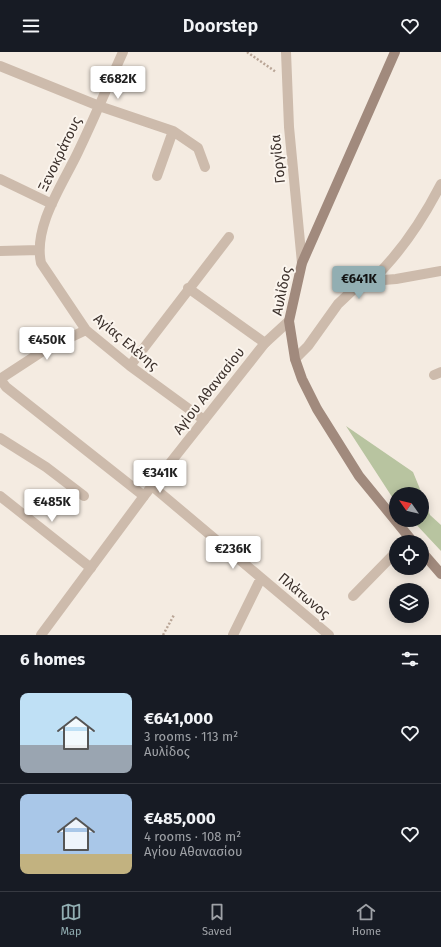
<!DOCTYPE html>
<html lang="en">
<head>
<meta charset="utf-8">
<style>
	body { margin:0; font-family:"Fira Sans",sans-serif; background:#242831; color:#f1f3f6; height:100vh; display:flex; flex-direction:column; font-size:15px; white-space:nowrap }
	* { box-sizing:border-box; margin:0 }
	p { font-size:13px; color:#9ea1a6 }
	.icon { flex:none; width:22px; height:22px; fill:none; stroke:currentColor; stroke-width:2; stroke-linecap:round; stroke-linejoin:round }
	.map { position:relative; height:583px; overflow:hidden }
	.sheet { display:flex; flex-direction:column; background:#171b24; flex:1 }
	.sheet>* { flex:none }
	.needle { width:26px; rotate:304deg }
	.buttons { position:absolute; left:389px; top:435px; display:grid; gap:8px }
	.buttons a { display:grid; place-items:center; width:40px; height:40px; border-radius:50%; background:#171b24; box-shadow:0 2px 10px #0003; font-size:20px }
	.price { position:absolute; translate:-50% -34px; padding:0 9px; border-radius:4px; background:#fff; color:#222; font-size:13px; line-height:26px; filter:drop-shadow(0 1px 2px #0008) }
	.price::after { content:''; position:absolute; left:50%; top:24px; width:12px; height:9px; margin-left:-6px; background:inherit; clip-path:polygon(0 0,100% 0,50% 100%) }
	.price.active { background:#92aeb2; color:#111 }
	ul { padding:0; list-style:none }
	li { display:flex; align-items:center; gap:12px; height:100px; padding:0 20px }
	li+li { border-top:1px solid #363941 }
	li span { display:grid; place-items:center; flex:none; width:112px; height:80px; border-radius:8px; color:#555 }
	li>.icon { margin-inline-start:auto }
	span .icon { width:48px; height:48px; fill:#fffc; stroke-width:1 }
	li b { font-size:17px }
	h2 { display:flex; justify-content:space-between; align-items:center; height:48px; padding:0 20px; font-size:17px }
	header { display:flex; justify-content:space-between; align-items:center; height:52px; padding:0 20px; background:#171b24; font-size:18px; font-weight:600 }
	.dock { display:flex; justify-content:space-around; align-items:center; height:56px; border-top:1px solid #363941; background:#171b24; font-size:11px; color:#9ea1a6 }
	.dock a { display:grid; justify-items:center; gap:2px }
	.dock .active { color:#92aeb2 }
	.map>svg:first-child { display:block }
	.green { fill:#b8c4a0 }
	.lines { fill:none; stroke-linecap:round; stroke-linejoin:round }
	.path { stroke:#b9a596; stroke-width:2.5; stroke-dasharray:2 2; stroke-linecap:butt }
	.pedestrian { stroke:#cdbbac; stroke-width:10 }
	.minor { stroke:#cdbbac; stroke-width:10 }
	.tertiary { stroke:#cdbbac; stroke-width:10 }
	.secondary { stroke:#a18a7d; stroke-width:10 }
	.labels { text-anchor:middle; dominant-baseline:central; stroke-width:4; stroke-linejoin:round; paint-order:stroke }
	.street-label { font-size:14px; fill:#3b302b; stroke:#fbf5ee }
</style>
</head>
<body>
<header><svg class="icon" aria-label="menu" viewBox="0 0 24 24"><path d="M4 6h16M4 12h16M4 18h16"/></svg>Doorstep<svg class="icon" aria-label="heart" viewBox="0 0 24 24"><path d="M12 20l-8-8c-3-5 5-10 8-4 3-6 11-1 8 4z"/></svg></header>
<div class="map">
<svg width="441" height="583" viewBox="0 0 441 583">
	<rect width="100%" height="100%" fill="#f4ebe1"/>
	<path class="green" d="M346,374l67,46 9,22h-26v9z
		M422,443l8,20 11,10v26l-29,-31h10z"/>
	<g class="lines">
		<path class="path" d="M247,0l29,20
			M163,583l11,-20"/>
		<path class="pedestrian" d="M0,386l46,29 38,29"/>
		<path class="minor" d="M123,0c-15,33 -29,67 -45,100 -15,32 -45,74 -37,111l45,67 44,36 74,54
			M286,0l3,75 13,136
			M0,14l99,40 74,25 25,17 7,19
			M157,124l16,-45
			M0,127l52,25
			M0,199l39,-1
			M371,229c29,-27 52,-62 70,-97
			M188,236l77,55
			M295,307l13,-13 30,-42 17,-16 16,-7 25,-2 45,-8
			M130,314l99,-129
			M434,323l7,-3
			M0,327l6,8 138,109
			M0,327l46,-30 40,-19
			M152,434l177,149
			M0,444l91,72
			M353,544l43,-44
			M233,583l28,-57"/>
		<path class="tertiary" d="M41,583l103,-139 121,-153 24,-22"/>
		<path class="secondary" d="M395,0l-93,211 -13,58 6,38 7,20 15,30 42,67 54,66
			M422,500l19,22"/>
	</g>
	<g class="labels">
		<g class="street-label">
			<text transform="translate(60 102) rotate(-64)">Ξενοκράτους</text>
			<text transform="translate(278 107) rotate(-96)">Γοργίδα</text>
			<text transform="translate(282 239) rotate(-78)">Αυλίδος</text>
			<text transform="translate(126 290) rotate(40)">Αγίας Ελένης</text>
			<text transform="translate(209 339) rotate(-52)">Αγίου Αθανασίου</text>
			<text transform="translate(304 544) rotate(40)">Πλάτωνος</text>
		</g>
	</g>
</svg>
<div class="buttons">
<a><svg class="needle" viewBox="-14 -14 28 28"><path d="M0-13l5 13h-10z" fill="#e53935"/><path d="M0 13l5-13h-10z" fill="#9ea1a6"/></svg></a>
<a><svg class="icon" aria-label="locate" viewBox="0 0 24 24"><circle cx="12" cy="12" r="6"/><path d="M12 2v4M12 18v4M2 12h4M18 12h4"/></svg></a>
<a><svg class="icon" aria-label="layers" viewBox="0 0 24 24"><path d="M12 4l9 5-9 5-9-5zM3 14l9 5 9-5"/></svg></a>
</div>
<b class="price" style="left:118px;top:48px">€682K</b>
<b class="price active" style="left:359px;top:248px">€641K</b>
<b class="price" style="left:47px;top:309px">€450K</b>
<b class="price" style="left:160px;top:442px">€341K</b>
<b class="price" style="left:52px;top:471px">€485K</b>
<b class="price" style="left:233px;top:518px">€236K</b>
</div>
<section class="sheet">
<h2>6 homes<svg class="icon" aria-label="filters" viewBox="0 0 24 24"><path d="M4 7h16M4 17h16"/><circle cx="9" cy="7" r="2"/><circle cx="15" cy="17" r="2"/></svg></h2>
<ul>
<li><span style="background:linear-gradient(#bfe0f5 65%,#9aa5b1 0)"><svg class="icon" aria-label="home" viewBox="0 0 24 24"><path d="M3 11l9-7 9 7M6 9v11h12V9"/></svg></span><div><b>€641,000</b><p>3 rooms · 113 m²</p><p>Αυλίδος</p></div><svg class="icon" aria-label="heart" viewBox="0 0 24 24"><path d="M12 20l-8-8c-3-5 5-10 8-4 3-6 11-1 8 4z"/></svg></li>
<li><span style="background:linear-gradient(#a9c7e8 75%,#c2b280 0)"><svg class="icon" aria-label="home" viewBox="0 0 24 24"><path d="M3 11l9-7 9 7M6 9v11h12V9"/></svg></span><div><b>€485,000</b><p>4 rooms · 108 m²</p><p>Αγίου Αθανασίου</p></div><svg class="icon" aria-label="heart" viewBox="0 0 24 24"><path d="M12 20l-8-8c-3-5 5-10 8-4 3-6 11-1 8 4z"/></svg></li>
</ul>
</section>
<nav class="dock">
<a class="active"><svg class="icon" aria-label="map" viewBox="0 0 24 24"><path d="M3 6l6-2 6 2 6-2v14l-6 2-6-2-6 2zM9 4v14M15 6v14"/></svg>Map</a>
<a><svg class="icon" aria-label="saved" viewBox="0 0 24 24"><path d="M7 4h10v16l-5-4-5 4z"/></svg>Saved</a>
<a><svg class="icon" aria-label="home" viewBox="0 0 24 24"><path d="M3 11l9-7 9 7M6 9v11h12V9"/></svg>Home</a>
</nav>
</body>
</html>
